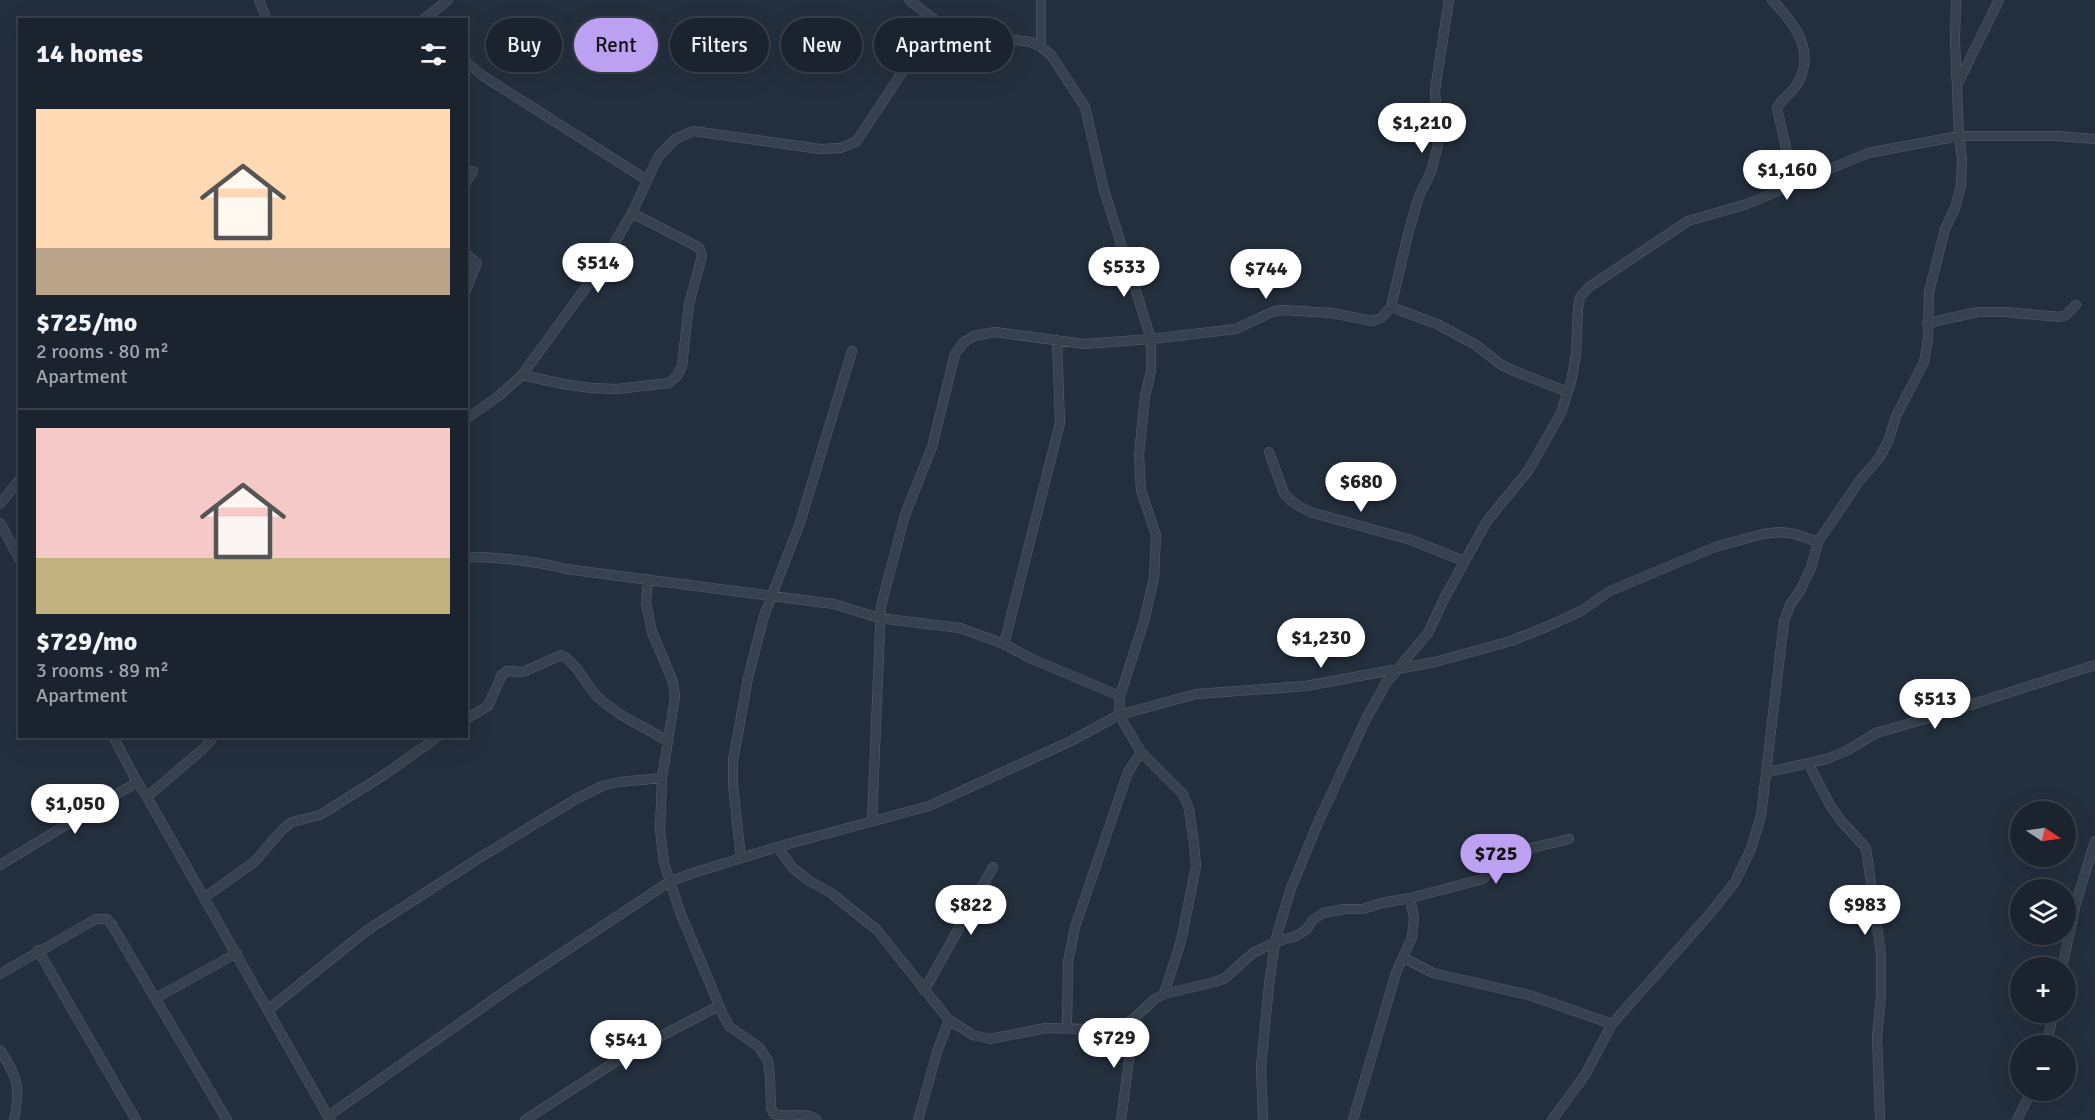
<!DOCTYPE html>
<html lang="en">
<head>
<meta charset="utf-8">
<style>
	body { margin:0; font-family:Signika,sans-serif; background:#282f3a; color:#f1f3f6; height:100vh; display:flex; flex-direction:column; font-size:22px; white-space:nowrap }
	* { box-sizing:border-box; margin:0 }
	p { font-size:20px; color:#a0a4aa }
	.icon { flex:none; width:33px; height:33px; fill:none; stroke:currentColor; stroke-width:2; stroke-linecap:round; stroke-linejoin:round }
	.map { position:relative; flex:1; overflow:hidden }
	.sheet { position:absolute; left:18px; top:18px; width:450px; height:720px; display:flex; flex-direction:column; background:#1b232e; border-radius:0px; box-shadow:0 6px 24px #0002,0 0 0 2px #39404a }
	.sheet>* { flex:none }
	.hud { position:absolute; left:486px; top:18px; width:570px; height:54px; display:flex; gap:12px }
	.needle { width:39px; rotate:103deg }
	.controls { position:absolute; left:2010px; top:801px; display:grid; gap:12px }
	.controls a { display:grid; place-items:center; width:66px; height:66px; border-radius:50%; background:#1b232e; box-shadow:0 6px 24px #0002,0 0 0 2px #39404a; font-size:30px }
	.price { position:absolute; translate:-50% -51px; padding:0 14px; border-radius:21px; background:#fff; color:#222; font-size:20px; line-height:39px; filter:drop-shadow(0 2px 3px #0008) }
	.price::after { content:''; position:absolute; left:50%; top:36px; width:18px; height:14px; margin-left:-9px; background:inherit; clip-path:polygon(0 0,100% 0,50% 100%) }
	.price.on { background:#bca0f2; color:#111 }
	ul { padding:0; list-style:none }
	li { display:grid; align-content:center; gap:12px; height:318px; padding:0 18px }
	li+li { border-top:2px solid #39404a }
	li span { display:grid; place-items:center; height:186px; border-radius:0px; color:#555 }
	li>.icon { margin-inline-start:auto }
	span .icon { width:108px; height:108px; fill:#fffc; stroke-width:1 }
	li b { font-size:26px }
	h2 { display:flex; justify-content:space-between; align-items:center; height:72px; padding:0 18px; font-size:26px }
	.pill { padding:0 21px; border-radius:27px; background:#1b232e; box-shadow:0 6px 24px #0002,0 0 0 2px #39404a; font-size:21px; line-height:54px }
	.pill.on { background:#bca0f2; color:#111 }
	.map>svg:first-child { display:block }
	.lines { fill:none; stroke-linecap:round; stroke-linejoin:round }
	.minor-casing { stroke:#565f6c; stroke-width:10 }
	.minor { stroke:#38414e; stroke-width:9 }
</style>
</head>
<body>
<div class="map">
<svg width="2095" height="1120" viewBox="0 0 2095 1120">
	<rect width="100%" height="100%" fill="#242f3e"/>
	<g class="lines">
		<g class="minor-casing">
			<path id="minor" d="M259,0l8,20
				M1041,0v47
				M1772,0c22,23 44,50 26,83 -6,10 -16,15 -21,25l17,76
				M423,20l25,-20
				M466,62l17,14 164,104
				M1959,81l40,-81
				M466,182l7,-11
				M466,254l11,9 -11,27
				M1391,307l46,17 39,21 24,19 14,7 54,21
				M1927,323l51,-11h27l55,5 6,-2 10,-10
				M522,375l41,9 28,4 26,1 52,-6 8,-7 5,-10 7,-62 13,-48 -2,-7 -4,-3 -64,-33
				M466,419l34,-24 22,-20 78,-107 32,-55 26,-56 17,-18 18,-8 127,18 20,-1 16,-6 80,-121
				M1269,452l15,41 8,9 18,10 101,28 53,21
				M0,504l20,-25
				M0,523l20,37
				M466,557c34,0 67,4 100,12l268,35 45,14 81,10 44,16 28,15 88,37
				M648,579l-2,24 6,29 21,50 2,15 -13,81 -2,51 4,34 16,49 43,103 7,12 29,20 9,14 2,16 1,31 3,6c16,5 29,-4 43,6
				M1004,644l56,-221 -3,-83
				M466,719l22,-13 14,-31 5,-4 16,1 38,-17c17,8 24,30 37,42 19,19 46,29 69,44
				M113,736l24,46 10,15 183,323
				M1808,763l21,40 12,18 25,27 15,106v42l-4,41 3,83
				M1768,772l59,-13 21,-9 28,-17 63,-18 156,-50
				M147,797l57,-49 10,-12
				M872,821l9,-215 24,-91 27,-68 23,-93 9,-12 10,-6 21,-4 89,12 67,-5 85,-10 36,-17 10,-2 50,3 40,8 9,-3 10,-11 17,-73 11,-38 12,-24 7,-27 -3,-55 14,-90
				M777,847l16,21 15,12 23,13 46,37 72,90 24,15 17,4 56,-11 46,1 29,-3 11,-6 23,-21 9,-5 51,-12 10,-4 28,-25 22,-11 21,-6 10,-6 7,-10 10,-7 22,-4h18l19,-6 28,-5 4,20 -2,19 -16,36 -43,147
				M741,858l-8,-73v-24l15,-83 16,-62 36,-93 52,-172
				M0,865l137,-83
				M205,897l49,-35 29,-33 9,-7 28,-7 64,-40 55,-39
				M1410,898l73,-19c8,-8 10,-19 20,-24l66,-16
				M38,950l98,170
				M1404,958l29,15 96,22 83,29
				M2062,968l14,-65 19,-62
				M0,974l96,-55h11l5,6 115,195
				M924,991l69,-124
				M1164,994l17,-53 15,-75 -2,-23 -5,-34 -6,-15 -42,-42 -22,-37 77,-21 110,-8 129,-24 76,-21 35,-14 35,-16 29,-20 105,-44 48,-13 17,-2 15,2 23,8
				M156,998l81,-45
				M268,1010l98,-79 110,-71 100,-61 26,-13 17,-4 43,-4
				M1067,1027l1,-65 7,-35 53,-155 13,-20
				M2046,1046l8,-34
				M0,1050c18,29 21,36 14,70
				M328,1116l189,-133 152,-101 21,-8 87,-27 152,-41 142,-65 48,-26 1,-19 24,-75 10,-43 2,-43 -15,-45 -2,-35 6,-59 6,-25v-32l-47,-149 -19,-83 -34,-52 -10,-8 -10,-5 -65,-9 -30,-12 -27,-21
				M525,1120l107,-69 87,-45
				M918,1120l19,-68 12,-32
				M1121,1120l8,-59 3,-41
				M1263,1120l-2,-53 8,-82 6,-43 15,-51 27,-66 49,-106 20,-36 42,-50 17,-36 42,-76 41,-50 33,-58 10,-31 5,-28 2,-46 2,-11 9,-10 99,-66 59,-17 121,-51 91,-17h98l38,3
				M1552,1120l33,-45 27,-51 96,-108 27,-34 16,-33 10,-33 23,-195 6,-16 10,-14 11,-23 7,-26 42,-62 20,-23 9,-18 7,-23 28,-54 4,-23 1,-47 16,-63 10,-21 6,-22 1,-27 -3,-23 -4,-96 1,-40
				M2017,1120l15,-30"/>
		</g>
		<use href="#minor" class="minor"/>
	</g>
</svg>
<div class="controls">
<a><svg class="needle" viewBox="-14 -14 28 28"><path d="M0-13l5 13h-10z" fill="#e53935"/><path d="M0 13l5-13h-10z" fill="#a0a4aa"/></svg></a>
<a><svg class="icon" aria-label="layers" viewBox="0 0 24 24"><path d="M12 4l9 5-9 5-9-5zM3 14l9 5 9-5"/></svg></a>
<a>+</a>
<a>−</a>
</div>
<b class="price" style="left:1422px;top:154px">$1,210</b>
<b class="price" style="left:1787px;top:201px">$1,160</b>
<b class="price" style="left:598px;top:294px">$514</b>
<b class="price" style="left:1124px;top:298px">$533</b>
<b class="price" style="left:1266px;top:300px">$744</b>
<b class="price" style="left:1361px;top:513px">$680</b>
<b class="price" style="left:1321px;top:669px">$1,230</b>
<b class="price" style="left:1935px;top:730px">$513</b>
<b class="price" style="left:75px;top:835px">$1,050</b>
<b class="price on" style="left:1496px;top:885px">$725</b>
<b class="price" style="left:971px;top:936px">$822</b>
<b class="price" style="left:1865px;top:936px">$983</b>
<b class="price" style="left:1114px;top:1069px">$729</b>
<b class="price" style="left:626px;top:1071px">$541</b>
<div class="hud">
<a class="pill">Buy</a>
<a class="pill on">Rent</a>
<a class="pill">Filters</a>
<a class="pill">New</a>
<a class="pill">Apartment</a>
</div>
<section class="sheet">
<h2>14 homes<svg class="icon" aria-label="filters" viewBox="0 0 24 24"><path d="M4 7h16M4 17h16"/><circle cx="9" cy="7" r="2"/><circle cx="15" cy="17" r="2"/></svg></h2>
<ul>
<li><span style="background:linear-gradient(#ffd9b3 75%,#b9a48a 0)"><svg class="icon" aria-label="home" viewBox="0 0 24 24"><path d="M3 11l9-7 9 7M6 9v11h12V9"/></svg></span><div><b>$725/mo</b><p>2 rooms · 80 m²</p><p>Apartment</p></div></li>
<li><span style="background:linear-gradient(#f6c9c9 70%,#c2b280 0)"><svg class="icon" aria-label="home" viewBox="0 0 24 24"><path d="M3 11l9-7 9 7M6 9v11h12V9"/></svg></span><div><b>$729/mo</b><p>3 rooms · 89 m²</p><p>Apartment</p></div></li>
</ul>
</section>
</div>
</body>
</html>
